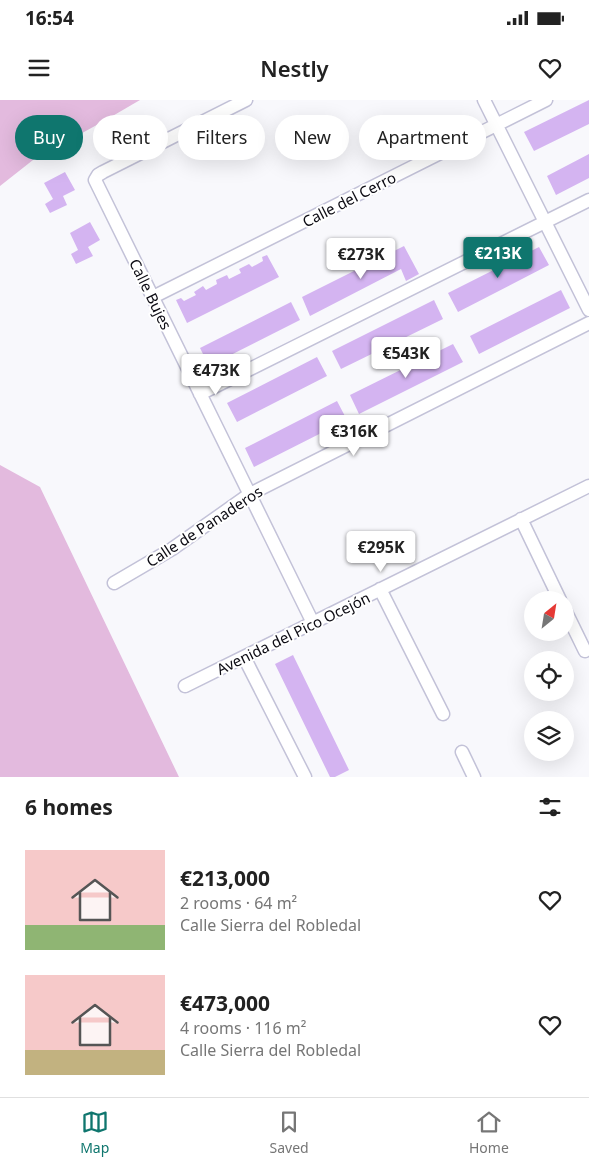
<!DOCTYPE html>
<html lang="en">
<head>
<meta charset="utf-8">
<style>
	body { margin:0; font-family:"Noto Sans",sans-serif; background:#f2f2f2; color:#222; height:100vh; display:flex; flex-direction:column; font-size:19px; white-space:nowrap }
	* { box-sizing:border-box; margin:0 }
	p { font-size:16px; color:#767676 }
	.icon { flex:none; width:28px; height:28px; fill:none; stroke:currentColor; stroke-width:2; stroke-linecap:round; stroke-linejoin:round }
	.map { position:relative; height:677px; overflow:hidden }
	.drawer { display:flex; flex-direction:column; background:#fff; flex:1 }
	.drawer>* { flex:none }
	.banner { position:absolute; left:15px; top:15px; width:560px; height:45px; display:flex; gap:10px }
	.needle { width:32px; rotate:30deg }
	.fabs { position:absolute; left:524px; top:491px; display:grid; gap:10px }
	.fabs a { display:grid; place-items:center; width:50px; height:50px; border-radius:50%; background:#fff; box-shadow:0 5px 20px #0002; font-size:25px }
	.price { position:absolute; translate:-50% -42px; padding:0 11px; border-radius:5px; background:#fff; color:#222; font-size:16px; line-height:32px; filter:drop-shadow(0 1px 2px #0008) }
	.price::after { content:''; position:absolute; left:50%; top:30px; width:15px; height:11px; margin-left:-8px; background:inherit; clip-path:polygon(0 0,100% 0,50% 100%) }
	.price.active { background:#0f766e; color:#fff }
	ul { padding:0; list-style:none }
	li { display:flex; align-items:center; gap:15px; height:125px; padding:0 25px }
	li span { display:grid; place-items:center; flex:none; width:140px; height:100px; border-radius:0px; color:#555 }
	li>.icon { margin-inline-start:auto }
	span .icon { width:60px; height:60px; fill:#fffc; stroke-width:1 }
	li b { font-size:21px }
	h2 { display:flex; justify-content:space-between; align-items:center; height:60px; padding:0 25px; font-size:21px }
	.pill { padding:0 18px; border-radius:22px; background:#fff; box-shadow:0 5px 20px #0002; font-size:18px; line-height:45px }
	.pill.active { background:#0f766e; color:#fff }
	.status { display:flex; justify-content:space-between; align-items:center; height:35px; padding:0 25px; background:#fff; direction:ltr }
	.status svg { height:14px; fill:currentColor }
	header { display:flex; justify-content:space-between; align-items:center; height:65px; padding:0 25px; background:#fff; font-size:22px; font-weight:600 }
	.menu { display:flex; justify-content:space-around; align-items:center; height:70px; border-top:1px solid #e0e0e0; background:#fff; font-size:14px; color:#767676 }
	.menu a { display:grid; justify-items:center; gap:2px }
	.menu .active { color:#0f766e }
	.map>svg:first-child { display:block }
	.green { fill:#e3bade }
	.building { fill:#d4b4f1 }
	.lines { fill:none; stroke-linecap:round; stroke-linejoin:round }
	.minor-casing { stroke:#c3c2d8; stroke-width:15 }
	.minor { stroke:#fff; stroke-width:12 }
	.labels { text-anchor:middle; dominant-baseline:central; stroke-width:4; stroke-linejoin:round; paint-order:stroke }
	.street-label { font-size:15px; fill:#0c0b13; stroke:#fff }
</style>
</head>
<body>
<div class="status"><b>16:54</b><svg viewBox="0 0 49 12"><path d="M0 12V9h3v3zM5 12V6h3v6zM10 12V3h3v9zM15 12V0h3v12zM26 1h20v11H26zM47 4h2v5h-2z"/></svg></div>
<header><svg class="icon" aria-label="menu" viewBox="0 0 24 24"><path d="M4 6h16M4 12h16M4 18h16"/></svg>Nestly<svg class="icon" aria-label="heart" viewBox="0 0 24 24"><path d="M12 20l-8-8c-3-5 5-10 8-4 3-6 11-1 8 4z"/></svg></header>
<div class="map">
<svg width="589" height="677" viewBox="0 0 589 677">
	<rect width="100%" height="100%" fill="#f8f8fc"/>
	<path class="green" d="M0,0h140l-36,21 -71,39 -33,26z
		M0,365l40,22 139,290h-179z"/>
	<path class="building" d="M589,0v24l-55,27 -10,-19z
		M589,54v24l-33,17 -9,-19z
		M65,72l10,18 -12,6 4,9 -17,8 -5,-9 8,-5 -9,-16z
		M90,122l10,18 -12,7 5,9 -17,8 -5,-10 7,-4 -8,-17z
		M404,146l15,28 -13,7 -5,-12 -91,47 -8,-19z
		M539,147l10,18 -91,47 -10,-19z
		M267,155l12,22 -92,46 -11,-23 5,-2 3,3 12,-6 -2,-3 9,-6 3,4 11,-6 -1,-4 11,-5 2,4 12,-6 -2,-4 10,-5 3,3 11,-6 -1,-4z
		M561,190l9,18 -91,46 -9,-18z
		M434,200l9,19 -102,50 -9,-18z
		M291,202l9,18 -91,46 -9,-18z
		M453,244l10,18 -104,52 -9,-19z
		M317,257l10,19 -90,46 -10,-19z
		M337,301l10,19 -93,47 -9,-19z
		M293,555l56,115 -14,7h-5l-55,-113z"/>
	<g class="lines">
		<g class="minor-casing">
			<path id="minor" d="M246,0l-143,72 -5,3 -3,5 218,443
				M484,0l105,210
				M153,197l393,-197
				M200,294l389,-194
				M521,419l39,81
				M114,483l58,-34 78,-55 339,-171
				M380,489l63,125
				M565,510l20,41
				M244,557l61,120
				M185,586l404,-200
				M462,652l12,25"/>
		</g>
		<use href="#minor" class="minor"/>
	</g>
	<g class="labels">
		<g class="street-label">
			<text transform="translate(349 99) rotate(-27)">Calle del Cerro</text>
			<text transform="translate(151 194) rotate(64)">Calle Bujes</text>
			<text transform="translate(204 426) rotate(-33)">Calle de Panaderos</text>
			<text transform="translate(293 533) rotate(-26)">Avenida del Pico Ocejón</text>
		</g>
	</g>
</svg>
<div class="fabs">
<a><svg class="needle" viewBox="-14 -14 28 28"><path d="M0-13l5 13h-10z" fill="#e53935"/><path d="M0 13l5-13h-10z" fill="#767676"/></svg></a>
<a><svg class="icon" aria-label="locate" viewBox="0 0 24 24"><circle cx="12" cy="12" r="6"/><path d="M12 2v4M12 18v4M2 12h4M18 12h4"/></svg></a>
<a><svg class="icon" aria-label="layers" viewBox="0 0 24 24"><path d="M12 4l9 5-9 5-9-5zM3 14l9 5 9-5"/></svg></a>
</div>
<b class="price active" style="left:498px;top:179px">€213K</b>
<b class="price" style="left:361px;top:180px">€273K</b>
<b class="price" style="left:406px;top:279px">€543K</b>
<b class="price" style="left:216px;top:296px">€473K</b>
<b class="price" style="left:354px;top:357px">€316K</b>
<b class="price" style="left:381px;top:473px">€295K</b>
<div class="banner">
<a class="pill active">Buy</a>
<a class="pill">Rent</a>
<a class="pill">Filters</a>
<a class="pill">New</a>
<a class="pill">Apartment</a>
</div>
</div>
<section class="drawer">
<h2>6 homes<svg class="icon" aria-label="filters" viewBox="0 0 24 24"><path d="M4 7h16M4 17h16"/><circle cx="9" cy="7" r="2"/><circle cx="15" cy="17" r="2"/></svg></h2>
<ul>
<li><span style="background:linear-gradient(#f6c9c9 75%,#8fb573 0)"><svg class="icon" aria-label="home" viewBox="0 0 24 24"><path d="M3 11l9-7 9 7M6 9v11h12V9"/></svg></span><div><b>€213,000</b><p>2 rooms · 64 m²</p><p>Calle Sierra del Robledal</p></div><svg class="icon" aria-label="heart" viewBox="0 0 24 24"><path d="M12 20l-8-8c-3-5 5-10 8-4 3-6 11-1 8 4z"/></svg></li>
<li><span style="background:linear-gradient(#f6c9c9 75%,#c2b280 0)"><svg class="icon" aria-label="home" viewBox="0 0 24 24"><path d="M3 11l9-7 9 7M6 9v11h12V9"/></svg></span><div><b>€473,000</b><p>4 rooms · 116 m²</p><p>Calle Sierra del Robledal</p></div><svg class="icon" aria-label="heart" viewBox="0 0 24 24"><path d="M12 20l-8-8c-3-5 5-10 8-4 3-6 11-1 8 4z"/></svg></li>
</ul>
</section>
<nav class="menu">
<a class="active"><svg class="icon" aria-label="map" viewBox="0 0 24 24"><path d="M3 6l6-2 6 2 6-2v14l-6 2-6-2-6 2zM9 4v14M15 6v14"/></svg>Map</a>
<a><svg class="icon" aria-label="saved" viewBox="0 0 24 24"><path d="M7 4h10v16l-5-4-5 4z"/></svg>Saved</a>
<a><svg class="icon" aria-label="home" viewBox="0 0 24 24"><path d="M3 11l9-7 9 7M6 9v11h12V9"/></svg>Home</a>
</nav>
</body>
</html>
